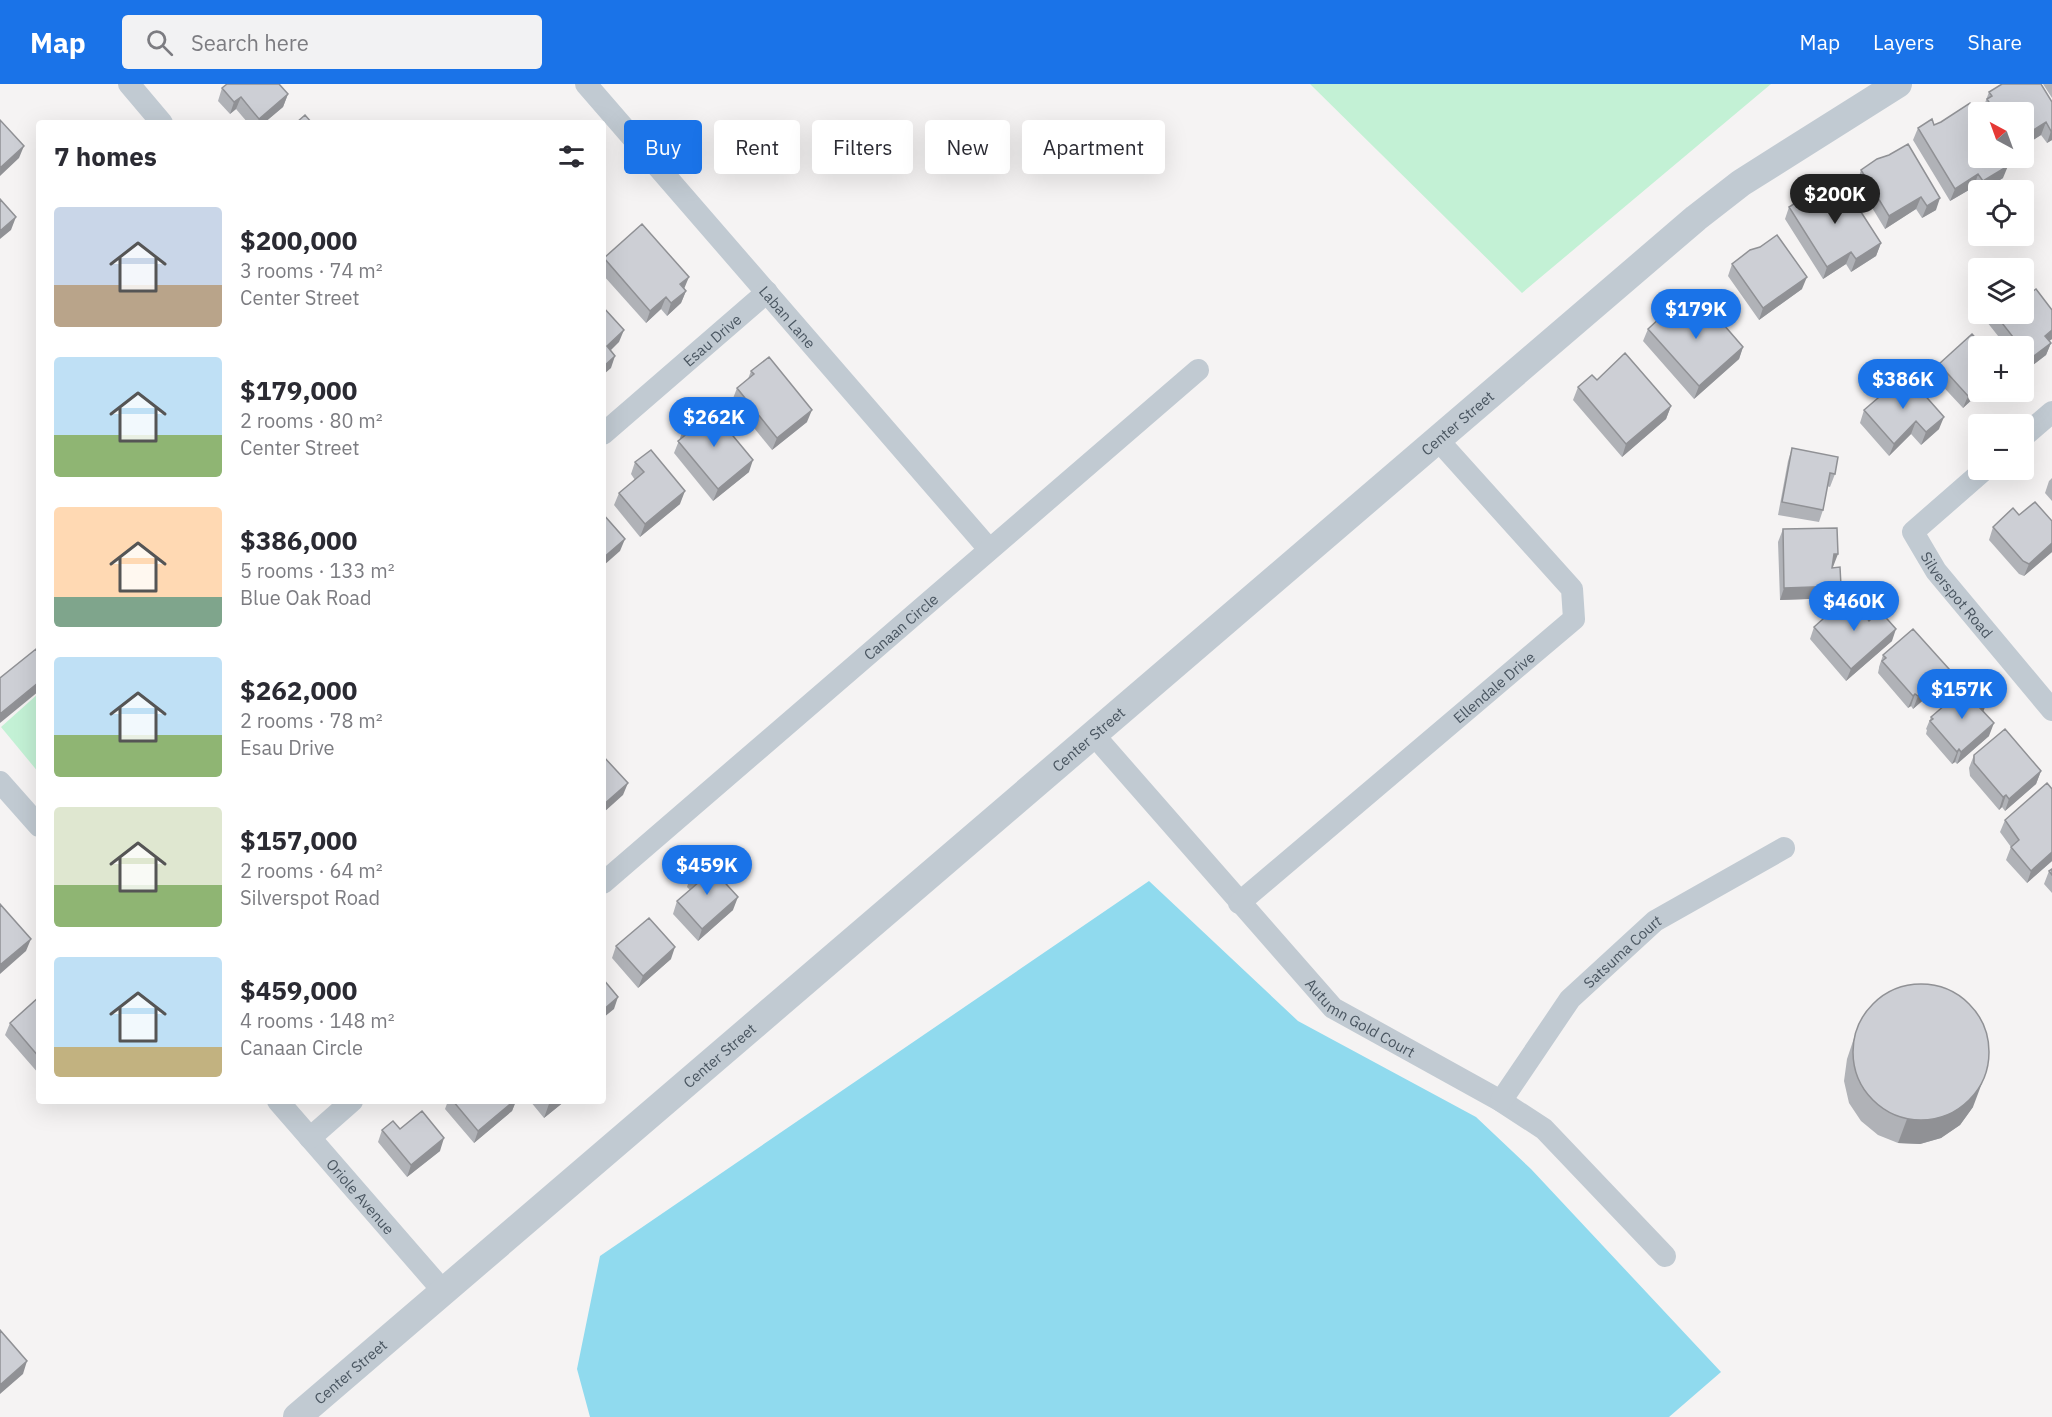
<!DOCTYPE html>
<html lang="en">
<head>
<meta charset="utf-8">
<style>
	body { margin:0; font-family:"IBM Plex Sans",sans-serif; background:#f2f2f3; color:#2b2b33; height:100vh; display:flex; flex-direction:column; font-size:22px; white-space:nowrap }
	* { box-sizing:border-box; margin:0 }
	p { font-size:20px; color:#7c7c81 }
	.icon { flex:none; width:33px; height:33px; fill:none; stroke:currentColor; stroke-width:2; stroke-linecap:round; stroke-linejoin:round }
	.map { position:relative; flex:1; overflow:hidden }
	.sheet { position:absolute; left:36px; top:36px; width:570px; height:984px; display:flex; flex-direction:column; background:#fff; border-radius:6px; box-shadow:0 6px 24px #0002 }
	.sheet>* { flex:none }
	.guide { position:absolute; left:624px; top:36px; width:570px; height:54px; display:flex; gap:12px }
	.needle { width:39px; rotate:319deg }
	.buttons { position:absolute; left:1968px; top:18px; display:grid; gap:12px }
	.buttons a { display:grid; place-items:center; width:66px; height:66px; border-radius:6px; background:#fff; box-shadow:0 6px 24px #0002; font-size:30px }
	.price { position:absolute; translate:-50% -51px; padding:0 14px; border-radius:21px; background:#1a73e8; color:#fff; font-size:20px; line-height:39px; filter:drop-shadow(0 2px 3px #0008) }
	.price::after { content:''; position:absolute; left:50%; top:36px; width:18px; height:14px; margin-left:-9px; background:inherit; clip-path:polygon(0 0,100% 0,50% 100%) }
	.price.current { background:#222; color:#fff }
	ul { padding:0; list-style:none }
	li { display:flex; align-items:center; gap:18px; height:150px; padding:0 18px }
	li span { display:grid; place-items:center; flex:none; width:168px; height:120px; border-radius:6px; color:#555 }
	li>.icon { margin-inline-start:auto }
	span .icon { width:72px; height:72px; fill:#fffc; stroke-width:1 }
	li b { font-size:26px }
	h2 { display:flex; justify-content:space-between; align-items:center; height:72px; padding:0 18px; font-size:26px }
	.tag { padding:0 21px; border-radius:6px; background:#fff; box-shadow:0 6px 24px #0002; font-size:21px; line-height:54px }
	.tag.current { background:#1a73e8; color:#fff }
	header { display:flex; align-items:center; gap:36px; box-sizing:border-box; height:84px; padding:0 30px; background:#1a73e8; color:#fff }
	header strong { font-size:28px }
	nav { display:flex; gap:33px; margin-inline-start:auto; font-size:21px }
	.search { width:420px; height:54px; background:#f2f2f3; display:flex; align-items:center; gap:15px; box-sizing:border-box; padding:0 21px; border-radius:6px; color:#7c7c81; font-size:22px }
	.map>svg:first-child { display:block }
	.green { fill:#c3f1d5 }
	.water { fill:#90daee }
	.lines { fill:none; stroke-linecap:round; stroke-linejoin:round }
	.minor { stroke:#c1cad2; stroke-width:22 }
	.tertiary { stroke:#c1cad2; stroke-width:28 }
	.wall { fill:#b0b2b7 }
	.shaded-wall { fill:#909195 }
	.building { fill:#cdcfd5; stroke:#909195; stroke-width:1.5 }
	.labels { text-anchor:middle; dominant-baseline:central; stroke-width:4.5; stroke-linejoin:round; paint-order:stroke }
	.street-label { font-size:15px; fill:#4a5661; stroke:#fff }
</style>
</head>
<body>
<header>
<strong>Map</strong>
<div class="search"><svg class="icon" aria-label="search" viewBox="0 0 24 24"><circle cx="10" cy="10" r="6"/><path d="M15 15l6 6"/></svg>Search here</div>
<nav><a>Map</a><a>Layers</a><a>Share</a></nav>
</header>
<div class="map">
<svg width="2052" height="1333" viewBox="0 0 2052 1333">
	<rect width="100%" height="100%" fill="#f5f3f3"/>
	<path class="green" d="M1310,0h461l-249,209z
		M39,609v80l-38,-46z"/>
	<path class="water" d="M1149,797l149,140 178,96 55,52 190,203 -52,45h-1079l-13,-48 23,-113z"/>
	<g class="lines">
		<g class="minor">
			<path d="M129,0l33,39"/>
			<path id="s1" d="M586,0l403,465"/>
			<path id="s2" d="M603,350l164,-142"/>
			<path d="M2024,352l28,-24"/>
			<path id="s3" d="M1984,386l-71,62 23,39 116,139"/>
			<path id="s4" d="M1093,650l240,274 168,93 43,28 121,127"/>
			<path d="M0,698l39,44"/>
			<path id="s5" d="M603,799l595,-513"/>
			<path id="s6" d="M1239,819l335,-284 -2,-30 -134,-149"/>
			<path id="s7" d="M278,1017l166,191"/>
			<path id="s8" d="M1501,1017l69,-102 85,-78 129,-73"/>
			<path d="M310,1054l42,-37"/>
		</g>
		<path class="tertiary" id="s9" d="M297,1333l1399,-1199 45,-35 157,-99"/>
	</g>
	<path class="wall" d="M2043,0h9v14z
		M222,4l66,6 -5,13 -19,16h-16l-12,-14 -6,5 -12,-13z
		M1989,8l63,10v38l-5,3 -6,-8 -17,11v-34h-41l-1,-1z
		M1941,38l62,56 -19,12h-6v4l-4,-7 -24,14 -37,-61 5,-12 16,-3z
		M1877,75l59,51 -14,8 -6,-9 -31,20 -28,-46 4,-13z
		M1813,116l68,43 -5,13 -25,16 -5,-8 -23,15 -38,-60 4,-12z
		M1760,163l42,42 -43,31 -31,-44 4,-12z
		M604,174l80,31 2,2 -5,12 -14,13 -6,-7 -15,14 -43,-48v-14z
		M2026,212l26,14v29l-3,2 2,2 -5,12 -21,16 -1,-2v-23h-18l-19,-24 3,-8h34z
		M1667,236l76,27 -4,12 -45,40 -51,-58 5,-12z
		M1939,280l39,28h15l-11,9 -5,-6 -14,13 -29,-31z
		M751,287l56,51 -35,28 -40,-49 5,-13 11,-9z
		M1906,290l33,55 -18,16 -10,-11 -22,22 -29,-33 4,-13z
		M1597,296l74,26 -5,13 -44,38 -49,-57 5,-13z
		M684,344l65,44 -36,29 -39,-48z
		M1792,364l43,26 -5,13 -3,-1 -4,24 -4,12 -41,-7 10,-54z
		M635,378l45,42 -40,33 -26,-32 5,-12 16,-13 -4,-6z
		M2052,394v23l-7,-8 4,-12z
		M2019,431l33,6v31l-28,24 -5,-2 -30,-34 4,-13z
		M1783,445l50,38 -1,-1 9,20 -5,12 -56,2 -2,-58z
		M1869,537l23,20 -46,40 -36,-42 4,-12z
		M1883,571l66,14 -5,13 -31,27 -2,-3 -3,2 -30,-35 1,-5v-1z
		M1984,627l5,25 -32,28 -2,-2 -3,2 -26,-30 1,-4 -1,-1 5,-12z
		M1974,671l67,16 -5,13 -31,27 -3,-4 -3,3 -29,-34 -1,-8z
		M2052,705v72l-25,22 -21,-23 5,-13 -11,-15 5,-12z
		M2052,785v24l-8,-9 5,-13z
		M691,791l42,35 -35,31 -25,-27 4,-13 13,-11 -3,-3z
		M616,862l55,13 -33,29 -26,-30z
		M39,913v77l-34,-39 5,-12z
		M1855,951l118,72 -13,18 -19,13 -21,6 -22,-1 -20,-8 -17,-14 -12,-18 -5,-22 3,-22z
		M448,1017h68l-4,10 -38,32 -29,-34z
		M530,1017h35l-21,17z
		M400,1045l40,22 -33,26 -29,-35 4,-12z"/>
	<path class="shaded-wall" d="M288,10l-5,13 -19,16h-6l1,-4z
		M241,13l-5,12 -6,5 4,-12z
		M2046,38l-5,13 -17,11v-10z
		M2052,46v10l-5,3 4,-12z
		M24,62l-5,12 -19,18v-8z
		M2008,82l-5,12 -19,12h-4l3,-9z
		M1978,90l-4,13 -24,14 5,-12z
		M1921,113l-5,12 -31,20 4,-13z
		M1940,114l-4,12 -14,8 5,-12z
		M16,133l-5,13 -11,9v-8z
		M1881,159l-5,13 -25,16 5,-13z
		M1851,168l-5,12 -23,15 4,-12z
		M689,193l-5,12 -4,-5z
		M1807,193l-5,12 -43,31 4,-12z
		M686,207l-5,12 -14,13 4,-13z
		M666,213l-5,12 -15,14 4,-12z
		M624,246l-5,12 -16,16 4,-12z
		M2052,246v9l-12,9 5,-12z
		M2051,259l-5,12 -21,16 5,-12z
		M1743,263l-4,12 -45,40 5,-13z
		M615,272l-4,12 -8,7v-8z
		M1978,302l1,6 -2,3 -14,13 5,-12z
		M1986,308h7l-11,9z
		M1671,322l-5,13 -44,38 4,-13z
		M812,326l-5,12 -35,28 5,-12z
		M1944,333l-5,12 -18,16 5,-13z
		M1916,337l-5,13 -22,22 5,-12z
		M753,376l-4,12 -36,29 5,-12z
		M685,407l-5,13 -40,33 5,-13z
		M625,455l-5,12 -17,15v-8z
		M2052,459v9l-28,24 5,-12z
		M1834,470h4l-5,13 -4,-1z
		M1841,502l-5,12 -56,2 4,-12z
		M1896,545l-4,12 -46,40 5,-12z
		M1949,585l-5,13 -31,27 5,-13z
		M39,598v9l-39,32v-9z
		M1915,610l-4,12 -3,2 5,-12z
		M1987,618l-5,13 -2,-7z
		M1994,639l-5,13 -32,28 4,-12z
		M1959,665l-4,13 -3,2 5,-12z
		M2041,687l-5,13 -31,27 4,-12z
		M628,699l-5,12 -20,18v-8z
		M2006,711l-4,12 -3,3 4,-13z
		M2052,768v9l-25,22 4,-12z
		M738,813l-5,13 -35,31 4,-12z
		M31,855l-5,12 -26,23v-9z
		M675,863l-4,12 -33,29 5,-12z
		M618,913l-4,12 -11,9v-8z
		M1982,999l-9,24 -13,18 -19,13 -21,6 -22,-1 9,-24z
		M514,1017h2l-4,10 -38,32 4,-12z
		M550,1017h15l-21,17z
		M444,1054l-4,13 -33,26 4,-12z
		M27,1277l-4,13 -23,20v-9z"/>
	<path class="building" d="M227,0h52l9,10 -29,25 -18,-22 -7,5 -12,-14z
		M2002,0h39l11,18v28l-1,1 -5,-9 -22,14v-24h-29l-8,-13 5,-3 -3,-4z
		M1970,19l8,14v41h25l5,8 -25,15 -5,-7 -23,15 -37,-61 14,-9 2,6 7,-3z
		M305,31l7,8h-16z
		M0,36l24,26 -24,22z
		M1908,60l32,54 -13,8 -6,-9 -32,19 -28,-46 16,-11 12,-4z
		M1841,97l40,62 -25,16 -5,-7 -24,15 -38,-60 14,-9 1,3 7,-4 2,3z
		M0,115l16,18 -16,14z
		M642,140l47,53 -9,7 6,7 -15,12 -5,-6 -16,14 -46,-53z
		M1777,151l30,42 -44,31 -31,-44 18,-14 10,-3z
		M2036,205l16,21v20l-7,6 6,7 -21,16 -6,-8v-5h-4l-25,-32h29v-21l2,3z
		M1697,210l46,53 -44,39 -51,-57 15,-14 4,5z
		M603,223l21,23 -17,16 8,10 -12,11z
		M1972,250l11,12h-5v40l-10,10 -29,-32z
		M1625,269l46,53 -45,38 -48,-57 14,-12 5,5z
		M769,273l43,53 -35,28 -40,-50 17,-14 -3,-3z
		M1906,290l38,43 -18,15 -10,-11 -22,23 -30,-34z
		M709,323l44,53 -35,29 -40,-48 10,-8 -4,-5z
		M1792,364l46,9 -3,17 -5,-1 -7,37 -41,-8z
		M651,366l34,41 -40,33 -26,-31 25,-21 -9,-10z
		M2035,418l17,19v22l-23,21 -6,-3 -30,-34 20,-19 6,7z
		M603,430l22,25 -22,19z
		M1837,444l1,26h-4l-2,14 8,-1 1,19 -57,2 -1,-59z
		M1850,511l19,26 11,-10 16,18 -45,40 -37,-42z
		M1913,545l36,40 -31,27 -3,-2 -2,2 -31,-35 4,-3 -3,-3z
		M36,565l3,4v29l-39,32v-36z
		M1966,603l9,10 4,-4 8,9 -7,6 14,15 -33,29 -2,-3 -2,3 -27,-31 3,-2 -2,-2z
		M2005,645l36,42 -32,28 -3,-4 -3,2 -29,-34v-8z
		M603,672l25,27 -25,22z
		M2047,699l5,6v63l-21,19 -20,-24 8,-7 -14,-20z
		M706,778l32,35 -36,32 -25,-28 22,-19 -8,-7z
		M2052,785v6l-3,-4z
		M0,820l31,35 -31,26z
		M649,834l26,29 -32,29 -27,-30z
		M603,895l15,18 -15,13z
		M1853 968a68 68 0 1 1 136 0a68 68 0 1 1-136 0Z
		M39,913v60l-29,-34z
		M453,1017h61l-36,30z
		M422,1027l22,27 -33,27 -29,-35 11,-9 7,8z
		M0,1246l27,31 -27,24z"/>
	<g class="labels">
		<g class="street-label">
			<text stroke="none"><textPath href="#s1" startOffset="308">Laban Lane</textPath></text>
			<text stroke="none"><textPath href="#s2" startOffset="144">Esau Drive</textPath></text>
			<text stroke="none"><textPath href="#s9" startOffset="1528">Center Street</textPath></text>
			<text stroke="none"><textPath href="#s3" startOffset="171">Silverspot Road</textPath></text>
			<text stroke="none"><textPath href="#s5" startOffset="393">Canaan Circle</textPath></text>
			<text stroke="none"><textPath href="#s6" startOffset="334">Ellendale Drive</textPath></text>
			<text stroke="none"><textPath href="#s9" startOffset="1042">Center Street</textPath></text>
			<text stroke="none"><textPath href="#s8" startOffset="194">Satsuma Court</textPath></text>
			<text stroke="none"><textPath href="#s4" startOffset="392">Autumn Gold Court</textPath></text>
			<text stroke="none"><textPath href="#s9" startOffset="556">Center Street</textPath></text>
			<text stroke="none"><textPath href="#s7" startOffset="126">Oriole Avenue</textPath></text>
			<text stroke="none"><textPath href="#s9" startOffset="70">Center Street</textPath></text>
		</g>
	</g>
</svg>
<div class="buttons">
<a><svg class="needle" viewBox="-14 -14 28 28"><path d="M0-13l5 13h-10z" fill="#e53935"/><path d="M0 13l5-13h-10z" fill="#7c7c81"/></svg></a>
<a><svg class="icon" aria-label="locate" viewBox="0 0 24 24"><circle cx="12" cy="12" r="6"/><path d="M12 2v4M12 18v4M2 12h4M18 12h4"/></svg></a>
<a><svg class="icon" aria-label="layers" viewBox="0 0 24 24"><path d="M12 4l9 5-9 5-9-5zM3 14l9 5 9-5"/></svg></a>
<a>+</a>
<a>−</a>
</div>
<b class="price current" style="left:1835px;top:141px">$200K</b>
<b class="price" style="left:1696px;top:256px">$179K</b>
<b class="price" style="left:1903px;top:326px">$386K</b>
<b class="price" style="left:714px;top:364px">$262K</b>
<b class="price" style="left:1854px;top:548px">$460K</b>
<b class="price" style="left:1962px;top:636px">$157K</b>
<b class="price" style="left:707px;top:812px">$459K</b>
<div class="guide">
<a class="tag current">Buy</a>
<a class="tag">Rent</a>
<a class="tag">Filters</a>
<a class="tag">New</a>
<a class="tag">Apartment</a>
</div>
<section class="sheet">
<h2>7 homes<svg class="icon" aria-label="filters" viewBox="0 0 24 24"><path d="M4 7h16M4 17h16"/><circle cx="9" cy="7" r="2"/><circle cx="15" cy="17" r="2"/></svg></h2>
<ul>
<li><span style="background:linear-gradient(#c9d6e8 65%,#b9a48a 0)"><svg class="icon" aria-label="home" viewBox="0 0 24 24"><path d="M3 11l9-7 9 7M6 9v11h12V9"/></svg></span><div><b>$200,000</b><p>3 rooms · 74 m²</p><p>Center Street</p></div></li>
<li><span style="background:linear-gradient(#bfe0f5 65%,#8fb573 0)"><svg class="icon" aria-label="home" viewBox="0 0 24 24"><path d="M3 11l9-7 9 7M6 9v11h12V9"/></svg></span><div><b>$179,000</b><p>2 rooms · 80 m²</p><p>Center Street</p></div></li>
<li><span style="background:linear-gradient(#ffd9b3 75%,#7fa58c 0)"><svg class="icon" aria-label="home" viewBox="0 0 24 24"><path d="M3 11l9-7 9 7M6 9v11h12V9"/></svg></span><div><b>$386,000</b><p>5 rooms · 133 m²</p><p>Blue Oak Road</p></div></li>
<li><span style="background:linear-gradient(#bfe0f5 65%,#8fb573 0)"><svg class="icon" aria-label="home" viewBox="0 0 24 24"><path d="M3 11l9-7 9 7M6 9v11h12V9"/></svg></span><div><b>$262,000</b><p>2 rooms · 78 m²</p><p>Esau Drive</p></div></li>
<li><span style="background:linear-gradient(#dfe7d0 65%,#8fb573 0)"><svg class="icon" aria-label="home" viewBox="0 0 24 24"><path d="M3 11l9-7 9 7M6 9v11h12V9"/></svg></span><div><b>$157,000</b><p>2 rooms · 64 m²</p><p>Silverspot Road</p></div></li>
<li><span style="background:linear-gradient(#bfe0f5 75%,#c2b280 0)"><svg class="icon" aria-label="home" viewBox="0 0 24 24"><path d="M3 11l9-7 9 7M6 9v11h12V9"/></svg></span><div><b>$459,000</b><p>4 rooms · 148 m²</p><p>Canaan Circle</p></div></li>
</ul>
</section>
</div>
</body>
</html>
